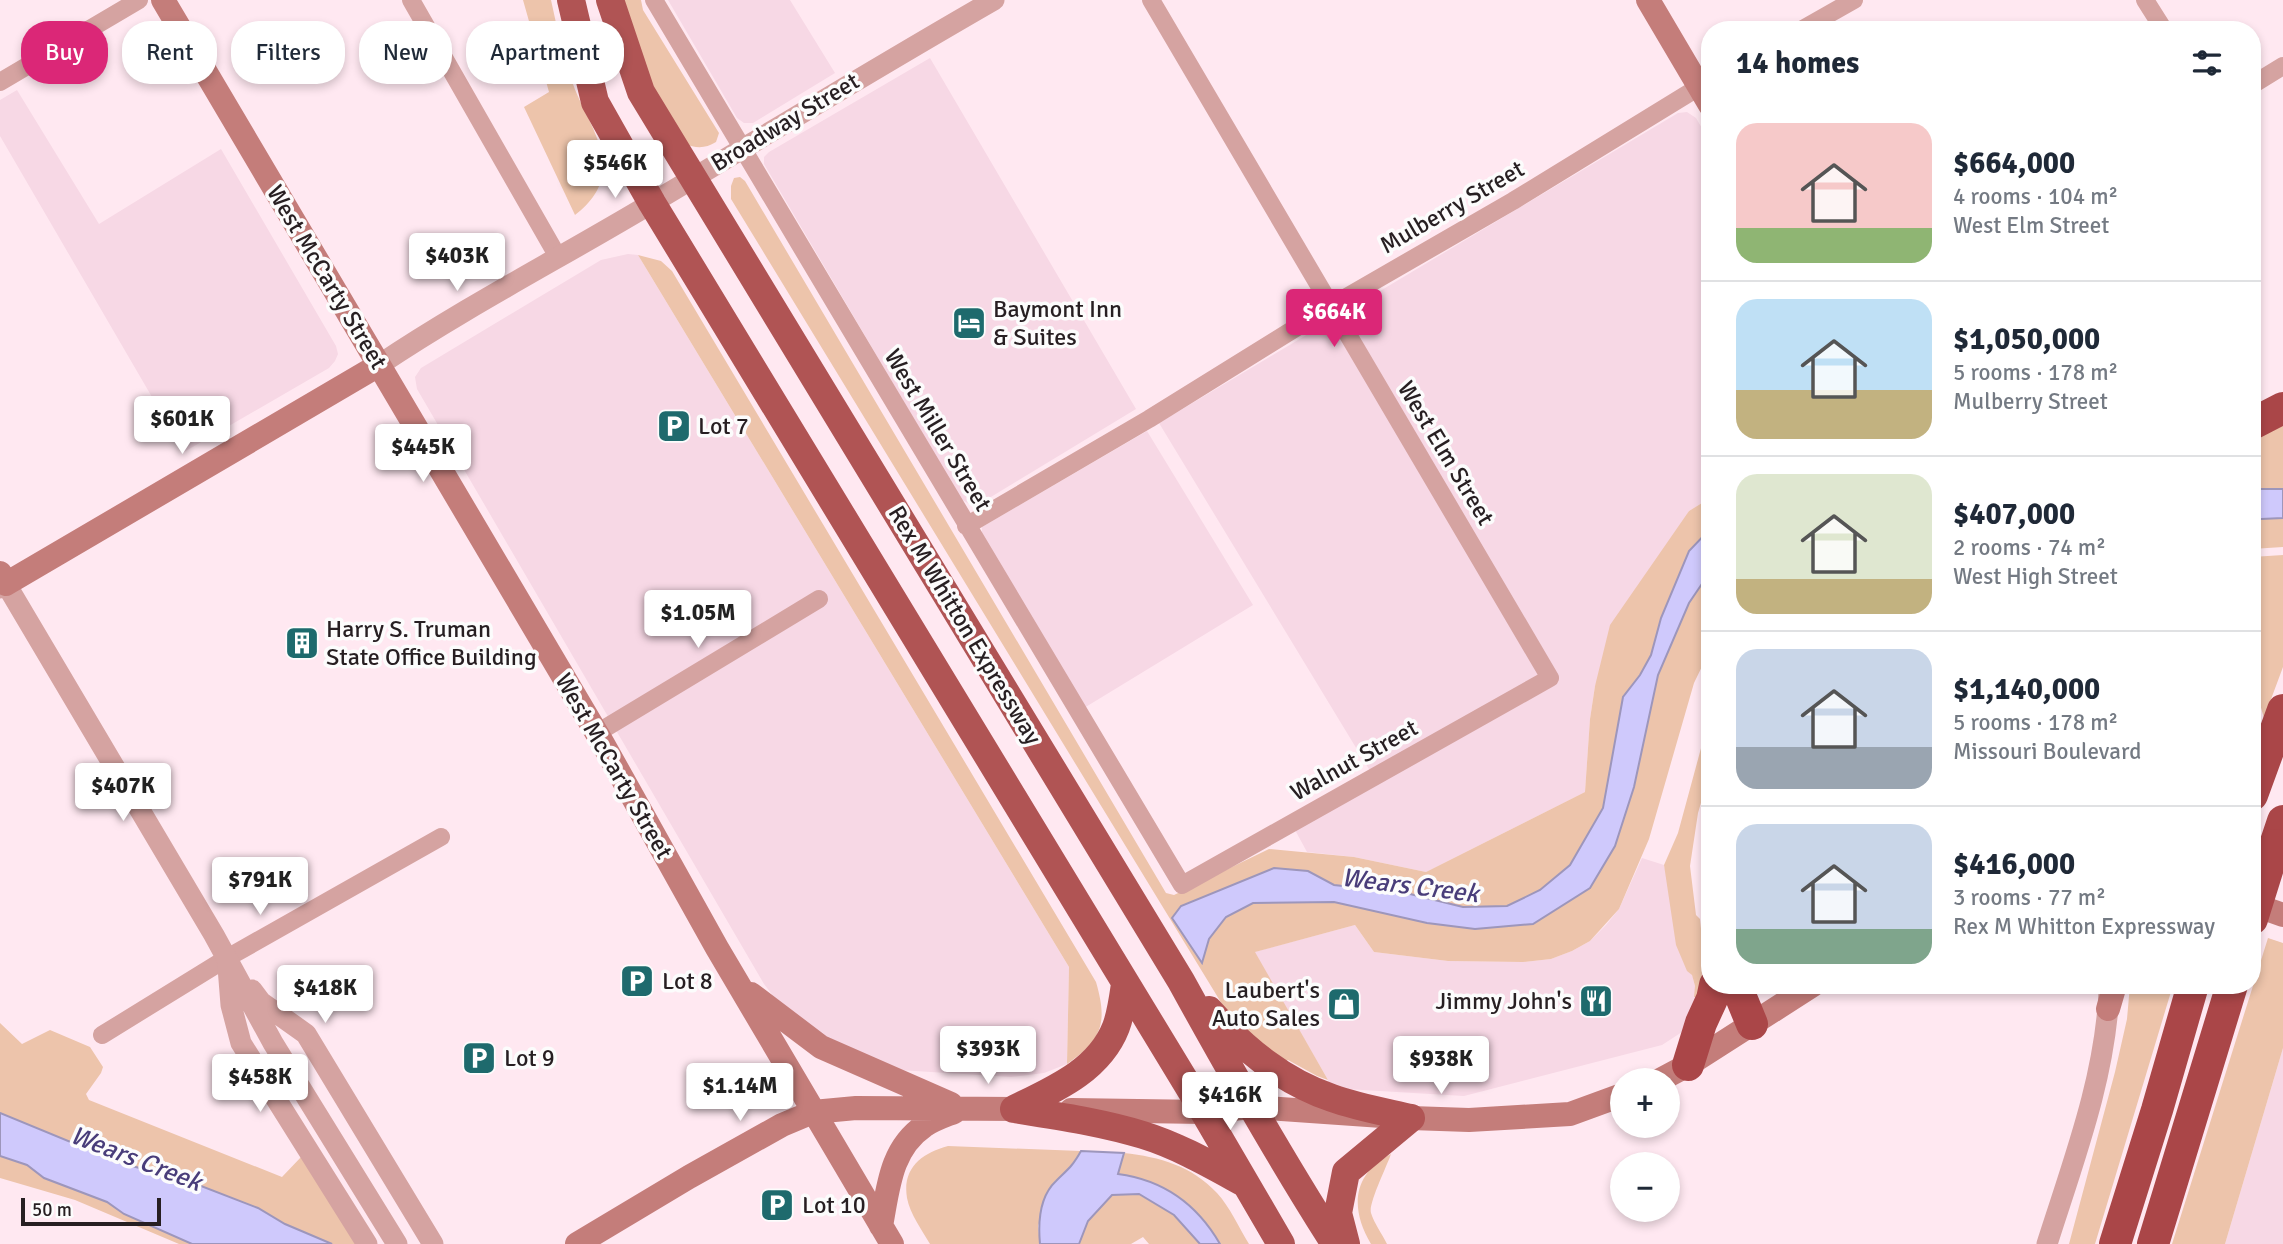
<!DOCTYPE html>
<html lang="en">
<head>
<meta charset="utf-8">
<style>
	body { margin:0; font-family:Signika,sans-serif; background:#f6f6f7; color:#1f2937; height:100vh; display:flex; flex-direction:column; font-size:26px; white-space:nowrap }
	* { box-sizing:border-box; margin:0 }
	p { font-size:23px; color:#747a83 }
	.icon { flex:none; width:38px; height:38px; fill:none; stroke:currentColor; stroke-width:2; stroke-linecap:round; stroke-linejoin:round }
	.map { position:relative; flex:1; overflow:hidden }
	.sheet { position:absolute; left:1701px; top:21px; width:560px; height:973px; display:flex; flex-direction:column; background:#fff; border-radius:28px; box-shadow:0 4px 10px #0003 }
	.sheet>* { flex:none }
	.hud { position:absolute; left:21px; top:21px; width:665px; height:63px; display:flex; gap:14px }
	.buttons { position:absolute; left:1610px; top:1068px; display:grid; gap:14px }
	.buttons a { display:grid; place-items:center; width:70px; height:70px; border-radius:50%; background:#fff; box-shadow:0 4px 10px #0003; font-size:35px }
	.scale { position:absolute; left:21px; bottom:18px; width:140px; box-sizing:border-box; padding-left:7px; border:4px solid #271f22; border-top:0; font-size:19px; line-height:24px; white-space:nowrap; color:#271f22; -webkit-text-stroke:5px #fcfcfc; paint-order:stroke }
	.price { position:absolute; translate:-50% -60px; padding:0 16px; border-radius:7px; background:#fff; color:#222; font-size:23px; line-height:46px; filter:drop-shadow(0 2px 4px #0008) }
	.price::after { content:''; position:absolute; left:50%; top:42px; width:21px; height:16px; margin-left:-10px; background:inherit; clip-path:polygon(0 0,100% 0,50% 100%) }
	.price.on { background:#db2777; color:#fff }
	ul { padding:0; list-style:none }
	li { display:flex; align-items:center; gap:21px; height:175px; padding:0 35px }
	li+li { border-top:2px solid #e0e1e3 }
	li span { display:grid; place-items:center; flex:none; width:196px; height:140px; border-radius:21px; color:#555 }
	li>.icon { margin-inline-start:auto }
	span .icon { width:84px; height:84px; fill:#fffc; stroke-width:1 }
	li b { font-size:30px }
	h2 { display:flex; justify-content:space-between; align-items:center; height:84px; padding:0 35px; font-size:30px }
	.pill { padding:0 24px; border-radius:28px; background:#fff; box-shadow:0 4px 10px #0003; font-size:24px; line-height:63px }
	.pill.on { background:#db2777; color:#fff }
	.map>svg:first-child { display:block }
	.built { fill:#f7d8e5 }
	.green { fill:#edc4ab }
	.water { fill:#cfc9fc; stroke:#9d96bb; stroke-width:2 }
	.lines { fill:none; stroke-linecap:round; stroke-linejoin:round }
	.minor { stroke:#d5a3a1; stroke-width:18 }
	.tertiary { stroke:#d5a3a1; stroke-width:21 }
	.secondary { stroke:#c47d7a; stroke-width:24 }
	.trunk { stroke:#b05454; stroke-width:28 }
	.motorway { stroke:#aa4648; stroke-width:32 }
	.motorway-bridge { stroke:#aa4648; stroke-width:32 }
	.labels { text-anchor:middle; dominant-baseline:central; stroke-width:7; stroke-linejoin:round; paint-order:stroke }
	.street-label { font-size:24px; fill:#271f22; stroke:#fcfcfc }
	.poi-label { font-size:24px; fill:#271f22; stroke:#fcfcfc; text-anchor:start }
	.water-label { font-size:26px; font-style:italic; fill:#493d7a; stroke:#fcfcfc }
</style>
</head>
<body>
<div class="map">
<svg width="2283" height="1244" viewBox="0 0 2283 1244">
	<rect width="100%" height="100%" fill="#ffe8f1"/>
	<path class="built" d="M668,0h122l45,73 -82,50h-9l-7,-5z
		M930,58l206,351 -155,94 -12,1 -8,-5 -197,-335v-7l5,-5z
		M17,90l82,134 122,-75 115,197 2,8 -3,7 -6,7 -145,84 -184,-316v-36z
		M1687,112l9,6 14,24v356l-21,13 -94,175 -5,33 -5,73 -159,80 -72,-15 -47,-5 -12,-22 83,-46 -219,-361 519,-310z
		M628,254l10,1 431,712 -2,97 -23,9 -33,4 -112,-7 -64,-23 -55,-42 -16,-21 -347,-595 -2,-12 6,-9 180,-108z
		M1147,431l106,174 -169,103 -102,-174v-7z
		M1642,858l22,7 31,121 6,11 -19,35 -20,13 -198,51 -135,-8 -1,-8 -74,-128 101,-27 19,27 74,9 75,1 28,-3 21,-8 18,-10 16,-16 13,-16z
		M2283,1048v196h-58z"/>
	<path class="green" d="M523,0h28c6,29 13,56 22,84 9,26 29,53 30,81 1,21 -12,38 -28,50l-51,-108 25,-15z
		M623,0h18l2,10 76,123 -3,9c-11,7 -20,6 -32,2l-38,-68z
		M740,177l5,4 421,712 8,2 95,-46 85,8 72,15 159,-80 5,-73 5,-33 15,-61 79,-114 21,-13v152l-16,33 -45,156 -30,70 -29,32 -18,10 -21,8 -28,3 -75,-1 -74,-9 -19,-27 -100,27 73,128 -11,-4 -29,-16 -6,3 -57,-54 -494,-810v-13l3,-8z
		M638,255l23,6 11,10 424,711c12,41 6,58 -29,82l2,-97z
		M159,399l21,37c13,1 32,-12 33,-26l8,14 -30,18 -7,-1 -2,3 -26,-41z
		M2283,424v65h-31v-51z
		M2252,517l9,2 22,-1v29l-31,2z
		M2283,555v112l-19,51 -12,-41v-120z
		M1710,715v57l-12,41 -8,53 6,49 4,4 3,30 -2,48h-7l1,-11 -3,-11 -5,-4 -11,-26 -12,-80 14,-32z
		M2268,938l15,5v105l-58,196h-53z
		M2130,985h43l-78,259h-26l46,-172 12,-53z
		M0,1023l22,21 28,-14 40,17 13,20 -2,6 -15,21 3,6 193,77 20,-21 54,88h-24l-47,-20 -27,-16 -75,-29 -59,-15 -124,-51z
		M948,1146l133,5 -9,16 -18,15 -16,44 2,18h-110c-8,-14 -20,-30 -23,-46 -5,-30 15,-45 41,-52z
		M1124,1153c36,4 68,13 93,40 13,14 22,35 32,51h-29c-23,-39 -58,-65 -103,-70z
		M1391,1154c-4,12 -23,50 -20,59 3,10 11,21 16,31h-16c-21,-35 -19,-70 20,-90z
		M0,1156l27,9 17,13 63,24 17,12 68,30h-13l-104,-44 -75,-22z
		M1138,1194l36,21 26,29h-51l-6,-7 -12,7h-52l9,-23 24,-26z"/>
	<path class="water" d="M2252,489h31v29l-22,1 -9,-2z
		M1710,529v43l-21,31 -31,72 -24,112 -19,59 -25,42 -57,36 -58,5 -48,-6 -93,-21 -81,1 -27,14 -17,22 -7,24 -30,-45 9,-12 93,-38 34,3 26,14 72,8 57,14 44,-1 33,-16 30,-25 33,-57 20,-111 17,-22 11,-20 10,-37 28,-67z
		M0,1113l124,51 59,15 75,29 27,16 47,20h-140l-68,-30 -17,-12 -63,-24 -17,-13 -27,-9z
		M1081,1151l43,2 -6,21c45,6 79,30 102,70h-20l-26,-29 -35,-21 -27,1 -24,26 -9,23h-39c-2,-21 -1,-47 16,-63 12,-12 16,-14 25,-30z"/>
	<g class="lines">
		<path class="minor" d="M411,0l147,257
			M654,0l528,885 368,-207 -399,-678
			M2145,0l19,30
			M1801,30l53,-30
			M0,82l139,-82
			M2252,85l31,-19
			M966,526l183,-107 182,-113 182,-105 194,-119
			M597,733l222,-134
			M102,1035l125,-77 214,-121"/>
		<path class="tertiary" d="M379,365c88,-59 183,-108 273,-162 114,-68 227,-137 342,-203
			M0,588l6,-4 208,351 59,108 124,201
			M228,967l3,38 10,38 126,201
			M252,990l9,12 45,32 127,210
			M2047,1244c26,-82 58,-165 62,-252"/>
		<path class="secondary" d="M163,0l439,742 115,206 175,296
			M1648,0l62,105
			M0,573l6,11 373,-219
			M2252,904l31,11
			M751,994l70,53 130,57
			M2108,1009l7,-24
			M1660,1080l28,-15 125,-80
			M1071,1110l133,2 47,-5 160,11 58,2 101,-6 52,-19
			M881,1226c7,-36 9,-77 43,-100 8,-6 20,-10 30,-14
			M577,1244l112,-67 93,-52 31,-13 43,-4 175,1"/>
		<path class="trunk" d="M571,0l24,102 57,101 552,909 77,132
			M610,0l31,92 540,889c49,89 99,177 154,263
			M1209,1010c35,39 73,71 123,88 25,9 53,14 79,20
			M1014,1109c43,7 87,13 129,26 36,11 70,31 103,49
			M1014,1109c39,-19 85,-38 102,-82 5,-13 7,-29 9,-43
			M1346,1244l-8,-31 8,-41 65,-54"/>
		<path class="motorway" d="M2252,424l31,-16
			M2252,795l31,-85
			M2275,845l8,-24
			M1736,985l16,39
			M1688,1065l13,-42 11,-24 3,-14
			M2115,1244l42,-134 36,-125
			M2153,1244l79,-259"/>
		<path class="motorway-bridge" d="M2252,919l23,-74"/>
	</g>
	<defs>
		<g id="hotel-square" transform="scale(1.75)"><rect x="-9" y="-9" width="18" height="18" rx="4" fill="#1e6a6d" stroke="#fcfcfc"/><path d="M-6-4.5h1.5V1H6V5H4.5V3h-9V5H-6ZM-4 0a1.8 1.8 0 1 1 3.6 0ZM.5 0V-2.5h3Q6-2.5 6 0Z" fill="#fff"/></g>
		<g id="parking-square" transform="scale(1.75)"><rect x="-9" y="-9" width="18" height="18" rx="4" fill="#1e6a6d" stroke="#fcfcfc"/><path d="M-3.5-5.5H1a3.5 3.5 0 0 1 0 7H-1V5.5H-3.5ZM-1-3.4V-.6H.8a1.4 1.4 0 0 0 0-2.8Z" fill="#fff"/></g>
		<g id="building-square" transform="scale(1.75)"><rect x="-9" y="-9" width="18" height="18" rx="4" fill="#1e6a6d" stroke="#fcfcfc"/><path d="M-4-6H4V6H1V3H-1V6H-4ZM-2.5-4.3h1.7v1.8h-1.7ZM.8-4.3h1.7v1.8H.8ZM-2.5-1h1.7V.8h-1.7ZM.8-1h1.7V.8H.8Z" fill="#fff"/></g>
		<g id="restaurant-square" transform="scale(1.75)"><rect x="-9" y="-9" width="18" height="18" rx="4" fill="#1e6a6d" stroke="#fcfcfc"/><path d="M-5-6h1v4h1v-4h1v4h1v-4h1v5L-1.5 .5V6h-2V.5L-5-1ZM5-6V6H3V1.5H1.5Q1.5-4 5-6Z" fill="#fff"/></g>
		<g id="shop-square" transform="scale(1.75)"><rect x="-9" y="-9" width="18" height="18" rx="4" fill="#1e6a6d" stroke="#fcfcfc"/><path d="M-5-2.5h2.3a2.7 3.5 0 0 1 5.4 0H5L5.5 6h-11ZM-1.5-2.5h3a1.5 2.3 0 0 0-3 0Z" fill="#fff"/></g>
	</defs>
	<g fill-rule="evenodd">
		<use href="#hotel-square" x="969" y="323"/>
		<use href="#parking-square" x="674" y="426"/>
		<use href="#building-square" x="302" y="643"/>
		<use href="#parking-square" x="637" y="981"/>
		<use href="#restaurant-square" x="1596" y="1001"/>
		<use href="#shop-square" x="1344" y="1004"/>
		<use href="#parking-square" x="479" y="1058"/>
		<use href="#parking-square" x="777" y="1205"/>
	</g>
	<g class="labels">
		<g class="street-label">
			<text transform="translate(785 122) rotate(-31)">Broadway Street</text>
			<text transform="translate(1452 207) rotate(-30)">Mulberry Street</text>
			<text transform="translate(327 277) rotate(59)">West McCarty Street</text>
			<text transform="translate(938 430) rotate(59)">West Miller Street</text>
			<text transform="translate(1446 453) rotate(59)">West Elm Street</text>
			<text transform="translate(965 625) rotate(59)">Rex M Whitton Expressway</text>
			<text transform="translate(1354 760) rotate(-29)">Walnut Street</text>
			<text transform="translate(614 766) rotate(60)">West McCarty Street</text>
		</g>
		<g class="poi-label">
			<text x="993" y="309">Baymont Inn<tspan x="993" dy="28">&amp; Suites</tspan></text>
			<text x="698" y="426">Lot 7</text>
			<text x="326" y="629">Harry S. Truman<tspan x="326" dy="28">State Office Building</tspan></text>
			<text x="662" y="981">Lot 8</text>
			<text x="1320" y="990" text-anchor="end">Laubert's<tspan x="1320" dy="28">Auto Sales</tspan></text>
			<text x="1572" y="1001" text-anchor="end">Jimmy John's</text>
			<text x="504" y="1058">Lot 9</text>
			<text x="802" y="1205">Lot 10</text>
		</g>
		<g class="water-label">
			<text transform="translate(1410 886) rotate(7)">Wears Creek</text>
			<text transform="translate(136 1159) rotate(21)">Wears Creek</text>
		</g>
	</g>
</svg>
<div class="buttons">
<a>+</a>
<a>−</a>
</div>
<div class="scale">50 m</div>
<b class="price" style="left:615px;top:200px">$546K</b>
<b class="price" style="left:457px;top:293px">$403K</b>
<b class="price on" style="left:1334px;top:349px">$664K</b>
<b class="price" style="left:182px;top:456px">$601K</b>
<b class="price" style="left:423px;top:484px">$445K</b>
<b class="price" style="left:698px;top:650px">$1.05M</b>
<b class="price" style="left:123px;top:823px">$407K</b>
<b class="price" style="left:260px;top:917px">$791K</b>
<b class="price" style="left:325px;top:1025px">$418K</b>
<b class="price" style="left:988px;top:1086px">$393K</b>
<b class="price" style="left:1441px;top:1096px">$938K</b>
<b class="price" style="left:260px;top:1114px">$458K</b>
<b class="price" style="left:740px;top:1123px">$1.14M</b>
<b class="price" style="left:1230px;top:1132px">$416K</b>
<div class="hud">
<a class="pill on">Buy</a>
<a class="pill">Rent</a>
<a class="pill">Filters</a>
<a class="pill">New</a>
<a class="pill">Apartment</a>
</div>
<section class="sheet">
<h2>14 homes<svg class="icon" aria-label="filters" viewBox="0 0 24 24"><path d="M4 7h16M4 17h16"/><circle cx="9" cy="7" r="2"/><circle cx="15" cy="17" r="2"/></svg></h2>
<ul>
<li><span style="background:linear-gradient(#f6c9c9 75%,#8fb573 0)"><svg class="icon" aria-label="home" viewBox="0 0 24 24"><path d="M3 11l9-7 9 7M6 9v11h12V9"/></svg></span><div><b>$664,000</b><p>4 rooms · 104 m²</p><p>West Elm Street</p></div></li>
<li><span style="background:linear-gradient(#bfe0f5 65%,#c2b280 0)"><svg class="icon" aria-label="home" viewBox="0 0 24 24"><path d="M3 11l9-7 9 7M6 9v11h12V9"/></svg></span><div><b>$1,050,000</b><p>5 rooms · 178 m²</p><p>Mulberry Street</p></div></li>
<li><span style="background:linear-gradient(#dfe7d0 75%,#c2b280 0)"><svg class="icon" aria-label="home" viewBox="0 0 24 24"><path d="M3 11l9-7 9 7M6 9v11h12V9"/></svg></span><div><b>$407,000</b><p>2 rooms · 74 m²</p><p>West High Street</p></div></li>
<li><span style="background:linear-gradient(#c9d6e8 70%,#9aa5b1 0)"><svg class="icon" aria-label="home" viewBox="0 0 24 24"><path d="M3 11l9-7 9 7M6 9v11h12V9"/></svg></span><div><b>$1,140,000</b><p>5 rooms · 178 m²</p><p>Missouri Boulevard</p></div></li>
<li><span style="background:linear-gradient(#c9d6e8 75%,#7fa58c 0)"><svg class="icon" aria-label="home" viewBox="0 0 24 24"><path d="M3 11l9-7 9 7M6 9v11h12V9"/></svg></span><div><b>$416,000</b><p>3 rooms · 77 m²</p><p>Rex M Whitton Expressway</p></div></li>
</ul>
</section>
</div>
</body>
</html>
